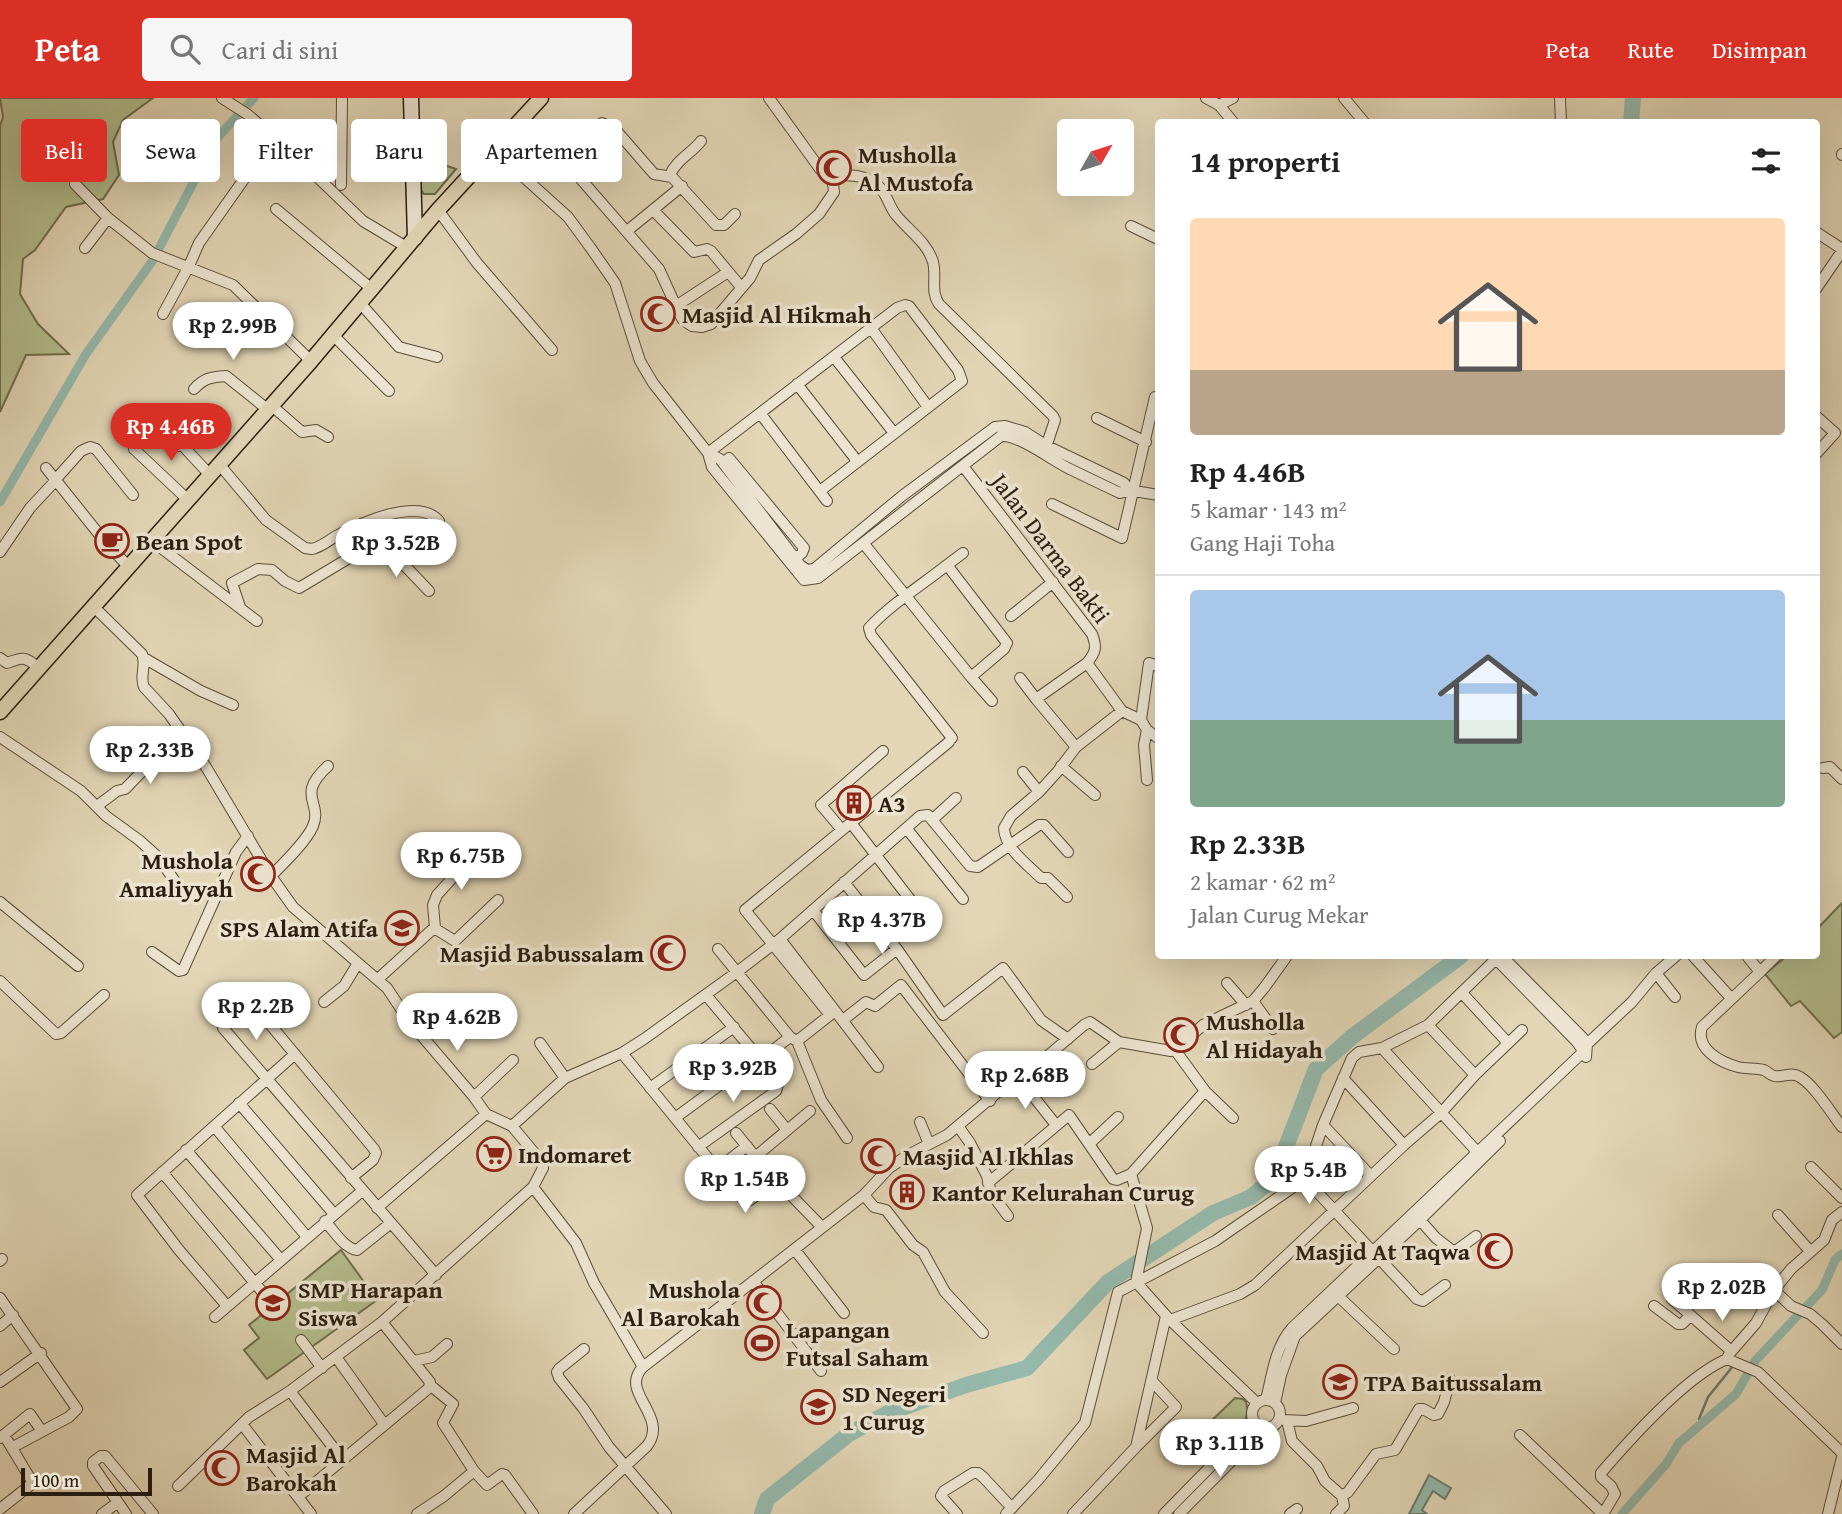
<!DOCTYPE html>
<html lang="id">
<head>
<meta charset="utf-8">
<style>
	body { margin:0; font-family:"Gentium Book Plus",serif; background:#f6f6f6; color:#222; height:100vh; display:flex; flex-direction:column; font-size:26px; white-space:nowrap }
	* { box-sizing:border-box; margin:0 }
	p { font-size:23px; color:#767676 }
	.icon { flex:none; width:38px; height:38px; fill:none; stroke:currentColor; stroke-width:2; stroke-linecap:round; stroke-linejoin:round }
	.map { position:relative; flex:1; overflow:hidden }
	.details { position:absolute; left:1155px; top:21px; width:665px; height:840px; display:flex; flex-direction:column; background:#fff; border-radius:7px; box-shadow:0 7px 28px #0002 }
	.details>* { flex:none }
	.hud { position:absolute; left:21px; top:21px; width:665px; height:63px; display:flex; gap:14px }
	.needle { width:46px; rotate:51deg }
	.controls { position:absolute; left:1057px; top:21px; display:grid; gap:14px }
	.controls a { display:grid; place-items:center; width:77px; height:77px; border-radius:7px; background:#fff; box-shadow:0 7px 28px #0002; font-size:35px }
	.scale { position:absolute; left:21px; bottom:18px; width:131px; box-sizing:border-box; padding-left:7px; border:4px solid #2d1f0f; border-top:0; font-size:19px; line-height:24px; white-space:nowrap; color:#2d1f0f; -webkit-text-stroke:5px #ece4d0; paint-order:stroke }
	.price { position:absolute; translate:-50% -60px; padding:0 16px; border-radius:24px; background:#fff; color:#222; font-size:23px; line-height:46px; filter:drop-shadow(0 2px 4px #0008) }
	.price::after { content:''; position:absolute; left:50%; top:42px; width:21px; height:16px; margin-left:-10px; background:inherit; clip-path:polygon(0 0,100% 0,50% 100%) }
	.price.active { background:#d93025; color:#fff }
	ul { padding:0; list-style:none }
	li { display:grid; align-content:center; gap:14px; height:371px; padding:0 35px }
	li+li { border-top:2px solid #e0e0e0 }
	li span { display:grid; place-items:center; height:217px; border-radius:7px; color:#555 }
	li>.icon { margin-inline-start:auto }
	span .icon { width:126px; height:126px; fill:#fffc; stroke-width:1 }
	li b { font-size:30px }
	h2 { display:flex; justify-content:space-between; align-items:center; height:84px; padding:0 35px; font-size:30px }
	.tag { padding:0 24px; border-radius:7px; background:#fff; box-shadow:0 7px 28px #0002; font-size:24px; line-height:63px }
	.tag.active { background:#d93025; color:#fff }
	header { display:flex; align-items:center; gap:42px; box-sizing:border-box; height:98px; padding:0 35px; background:#d93025; color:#fff }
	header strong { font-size:33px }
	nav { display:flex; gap:38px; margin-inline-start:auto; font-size:24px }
	.search { width:490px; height:63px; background:#f6f6f6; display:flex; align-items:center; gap:18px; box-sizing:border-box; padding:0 24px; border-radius:7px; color:#767676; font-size:26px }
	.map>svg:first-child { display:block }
	.green { fill:#b4bd8d; stroke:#706e4e; stroke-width:2 }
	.water { fill:#95b9ac; stroke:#6b7b6d; stroke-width:2 }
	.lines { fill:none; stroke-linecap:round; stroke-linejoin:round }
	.stream { stroke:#6b7b6d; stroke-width:2.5 }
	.canal { stroke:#95b9ac; stroke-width:9 }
	.river { stroke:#95b9ac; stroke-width:16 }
	.minor-casing { stroke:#5a4d39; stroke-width:12 }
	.secondary-casing { stroke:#2d1f0f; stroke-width:17 }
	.primary-casing { stroke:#2d1f0f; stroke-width:17 }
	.minor { stroke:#ece4d0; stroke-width:10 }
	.secondary { stroke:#ece4d0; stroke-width:14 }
	.primary { stroke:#e2d6b6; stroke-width:14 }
	.labels { text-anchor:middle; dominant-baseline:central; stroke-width:7; stroke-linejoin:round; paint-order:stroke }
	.poi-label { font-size:24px; font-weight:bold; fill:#2d1f0f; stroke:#ece4d0; text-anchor:start }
	.street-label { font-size:24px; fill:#2d1f0f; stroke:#ece4d0 }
</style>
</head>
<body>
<header>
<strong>Peta</strong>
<div class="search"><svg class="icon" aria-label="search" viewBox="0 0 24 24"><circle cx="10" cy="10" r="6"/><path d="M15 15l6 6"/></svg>Cari di sini</div>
<nav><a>Peta</a><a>Rute</a><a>Disimpan</a></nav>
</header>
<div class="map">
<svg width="1842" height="1416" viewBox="0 0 1842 1416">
	<rect width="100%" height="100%" fill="#e2d6b6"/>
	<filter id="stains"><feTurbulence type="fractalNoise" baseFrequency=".00286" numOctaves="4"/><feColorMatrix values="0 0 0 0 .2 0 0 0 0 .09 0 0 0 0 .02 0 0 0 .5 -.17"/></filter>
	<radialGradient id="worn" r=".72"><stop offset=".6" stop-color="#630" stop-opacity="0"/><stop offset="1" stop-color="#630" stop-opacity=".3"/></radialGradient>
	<path class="green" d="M0,0h153l-30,22 -10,22 6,33 -16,24 -37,8 -31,43 -12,9 -3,35 18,30 31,30 -43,1 -26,57v-286l3,-9z
		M418,58l38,13 -21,25h-11l-5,-6z
		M1842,805v129l-8,6 -34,-37 -9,5 -26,-32 22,-18h29l1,-27z
		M341,1152l36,50 -110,79 -23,-29 15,-12 -10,-13z
		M1235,1300l8,1 3,3c5,19 -8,31 -20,44l-19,-21z"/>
	<path class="water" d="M1429,1377l22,13 -6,11 -12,-8 -11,19 5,4h-18z"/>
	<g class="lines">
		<path class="stream" d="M1703,1326l-4,-5 9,-22 25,-31"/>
		<path class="canal" d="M0,404l86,-148 67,-94 63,-121 38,-41
			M1804,1211l18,-19 13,-30 7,-6
			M1622,1416l44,-50 13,-21 57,-49 19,-33 45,-48"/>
		<path class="river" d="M1631,24l2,-24
			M762,1416l5,-15 82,-65 39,-21 78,-28 61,-17 81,-86 105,-69 38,-16 23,-19 42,-109 37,-33 108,-80"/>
		<g class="minor-casing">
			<path id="minor" d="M222,0l25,16 41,35 75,72 45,27
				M769,0l51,71c18,12 36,0 56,15 11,8 12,21 20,31 13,16 31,27 37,47 4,15 -3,29 6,42l114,112 2,4 -10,30
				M1206,0l13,7 14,-7
				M1344,0l20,24
				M1560,0l1,24
				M1219,7l14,17
				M519,22l47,42 93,107 20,44 4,7 9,6 10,1 9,-3 39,-46 9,-18 37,-26 23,-20 15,-22 -2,-17
				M497,49l12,11 8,13
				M492,55l11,11 14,7 51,46 22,30 25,36 25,78 13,22 55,70 4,14 92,113 14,-2 183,-142c17,-2 52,25 69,33 16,8 33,16 50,24l9,-3 29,5
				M1842,57v-1
				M566,64l28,-34 8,-5 12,5 40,46 18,3 44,48h8l11,-11
				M670,77c6,-15 22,-22 31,-34
				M75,86l33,34 44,35 81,32 78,76
				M341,87l1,-87
				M276,111l97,81
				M438,112l39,53 75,87
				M653,112l41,42 13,-3 4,2 30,36
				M1131,128l27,13
				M627,133l55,-45
				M1816,134l26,17
				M85,150l23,-30
				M1816,191l26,-38
				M361,206l38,43 38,10
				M676,208l52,-34
				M163,216l26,-48 10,-23 74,-105
				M871,230l57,79
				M333,237l56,56
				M834,259l60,76
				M797,286l60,77
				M194,291c10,-11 17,-12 32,-13l41,33
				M271,307l31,27 14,-2 12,7
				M760,315l67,88
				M1816,318l19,17 -19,21
				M1097,320l49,24
				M160,326l17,22h6l26,28
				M134,351l53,50
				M708,355l12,6 80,106 7,5 7,-1 88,-73 93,-69 10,-1 20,6 22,14 77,37 5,7
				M708,355l189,-145 8,-3 4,1 49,64 4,11 -142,110
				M723,365l6,-5 75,90 -2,5 -6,5
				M219,366l47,56 39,28 7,1c9,-2 16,-8 24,-13 23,-12 82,-40 103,-15l-1,4 -80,32 -9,1 -50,30 -14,-7 -13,-11 -14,-1 -26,14 8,24
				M963,368l129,168c5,13 4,18 -5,29l35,48 19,9 6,10 11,8
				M46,370l60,75 23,24
				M56,381l25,-28 9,-4 6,2 37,46
				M1052,406l70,34 33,-141
				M152,443l105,80
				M864,446l107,133 33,-28 3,-6 -60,-78c-25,20 -56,39 -78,63l2,7 81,103
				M385,447l44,46
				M0,454l30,-44 27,-29
				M947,467l16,-12
				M93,508l49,48c5,11 -3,22 2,33l25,27 37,53 65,109 22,31 94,81 22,33 65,76 12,17 26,12 29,35 2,7 -10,19 43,56 18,40 49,84c-25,25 27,49 4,79l-73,68
				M1011,518l42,-34
				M0,560l7,5c15,-6 19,-7 31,5
				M144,560l57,33 32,14
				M971,579l21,24
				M1020,580l16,21
				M1141,622l8,-57 9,3
				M1147,632l-3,15 3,35
				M0,639l81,54 25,25 33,24 20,18 26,38
				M1076,649l-40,-48 51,-36
				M1061,668l34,29
				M1823,670l7,-1 12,12
				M1023,674l16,20
				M97,708l20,-15 8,-2 33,-34 27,-17
				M932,722l24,-22
				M851,725l82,106
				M907,731l56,70
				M842,732l-21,-25 62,-54
				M271,778c13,-13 35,-34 42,-50 10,-24 -18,-30 15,-60
				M844,784l53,67 46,66 60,-47 38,52 27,19
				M1067,799l-19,-19h-7c-14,-14 -36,-29 -37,-50l7,-12 28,-24 19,-21 18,-24 46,-36
				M0,804l78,64
				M813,812l51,65 33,-26
				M435,830l-2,-23 4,-10 38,-42
				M780,841l98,128
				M718,851l72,88 7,4
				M152,854l27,19 4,-1 53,-118 12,-16
				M1502,858l80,81 5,7 -1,13
				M1693,858l38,42
				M1747,858l13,16 -58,55c-7,22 18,35 36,40 8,2 18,1 26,3 4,2 6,5 10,6 9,2 17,-5 26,1 15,9 31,36 42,50
				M1760,874l16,-16
				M1656,875l19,24
				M378,881l56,-51 21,13 43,-41
				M0,883l56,53 5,-1 43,-38
				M1227,885l19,22
				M1462,895l46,50
				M248,900l126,151 2,4 -3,7 -22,18
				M1253,903l20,28
				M324,904l20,-16 14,-23
				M830,917l-85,-105 204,-168
				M843,922l23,-18 9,4 26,-21 89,116
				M1428,927l47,50
				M223,930l213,247
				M422,938l28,-19 11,-2 14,-11
				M797,943l24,59 26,38
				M797,943l33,-26
				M540,945l25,35
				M1585,948l47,-44 24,-29 20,-17
				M1382,950l99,108
				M1175,952l28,-25 50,-24 11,-13 23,-32
				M1175,952l30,41 28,27
				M622,955l116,142 8,5h4l26,-18 3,1 43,44
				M760,962l30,-23
				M1092,966l27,-22
				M1018,979l38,48
				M1343,980l61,67
				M650,990l84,-61
				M474,999l39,-37
				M239,1005l95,111
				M770,1011l17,21
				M675,1020l83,-61
				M920,1024l9,22
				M1323,1027l48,51
				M214,1028l93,111
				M512,1028l53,-48 57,-25 22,-14 93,-67 43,-33 140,-123 8,-1 42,51 8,1 61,-42h5l24,27
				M958,1028l12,17 17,33 4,17 17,23
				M736,1035l40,49
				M1089,1046l29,-27
				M698,1049l78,-56 2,-7 -3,-7 -69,-82
				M186,1052l95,110
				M755,1059l55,-46
				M1811,1069l31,31
				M716,1072l31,-24
				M162,1074l102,122
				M1131,1076l74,-83
				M1305,1081l112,120 6,2 22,-16
				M988,1085l81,-68 44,64 4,1 14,-6 16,54 -11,54 34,38 87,83
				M864,1097l10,12 12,3 27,35 10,7 22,40 38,41
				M377,1110l109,-94
				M1778,1117l32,36
				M1420,1122l16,18 18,14 22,-16
				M325,1123c9,10 19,27 32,29l34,-27
				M795,1152l49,63
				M0,1163l2,-2
				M753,1183l68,90
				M1774,1192l17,16 19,8 12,10 20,20
				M1338,1198l56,53
				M0,1200l77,111 -8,8 -56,30
				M1672,1201l57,50 1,4 -3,5
				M227,1208l-48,-56 -42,-55 158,-141
				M1654,1208l24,18h4l8,-8
				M215,1219l147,-126
				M1170,1222l70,-26 15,-9 149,-140 37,-32 34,-38 47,-45
				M0,1228l13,-11
				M301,1242l21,28
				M584,1251l-25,20 -2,3 2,6 24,30 26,39 57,67
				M1730,1255l26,-30 18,-33 17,-21 33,-29 8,-20 10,-8
				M336,1259l48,67
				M414,1263l18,-4 15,-13
				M643,1269l221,-172 25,-27 19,-13 39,-20 57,-48 14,-10 6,-1 60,-51 6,-3 29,20 52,9 4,-1
				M0,1284l41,-29
				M430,1287l23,19 -10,19 31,48 13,14 15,-11 3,1 28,39
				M290,1293l52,68
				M1252 1316a14 14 0 1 1 28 0a14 14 0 1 1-28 0Z
				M1266,1302c6,-24 9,-53 26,-72l289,-274 1,-5 -6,-8 -82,-84
				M1275,1305l6,-28 14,-39 125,-116 80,-79
				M1284,1322l22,1 47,-13
				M1287,1323l5,20 25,25 8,15 17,15 6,-4 28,-38 19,-4 24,-41h4l11,6 4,-1 6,-12 6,-23
				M242,1326l69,90
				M1520,1337l83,79
				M0,1340l30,-24 11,16
				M1137,1348l39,-39 -24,-26
				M178,1388l71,-69 41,-26 92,-69 151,-135
				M298,1399l131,-109 1,-6 -48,-60
				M0,1411l33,-26 -29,-48
				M102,1416l15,-11
				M126,1416l-33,-48v-4l8,-6h4l48,58
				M417,1416l27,-18 30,-25
				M957,1416l-16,-18 3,-5 29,-18h5l5,4 29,31
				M1006,1416l32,-34 47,-57 33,-131 97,-51 90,-62 18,-54 29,-67 7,-6 23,-4 46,-23 71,-69
				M1073,1416l63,-67 30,-131
				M1164,1416l90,-92
				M1179,1416l84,-85
				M1290,1416l7,-5
				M1336,1416l8,-8 -2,-10
				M1603,1416l12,-20 -4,-8 -10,-9v-4c30,-35 85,-97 126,-114l31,13 84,81
				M1828,1416l14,-57"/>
		</g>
		<g class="secondary-casing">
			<path id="secondary" d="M411,0l4,140"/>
		</g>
		<g class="primary-casing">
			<path id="primary" d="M0,614l311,-351 127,-151 103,-112"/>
		</g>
		<use href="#minor" class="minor"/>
		<use href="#secondary" class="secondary"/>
		<use href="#primary" class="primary"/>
	</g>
	<defs>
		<g id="mosque-ring" transform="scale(1.75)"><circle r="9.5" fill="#ece4d0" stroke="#8f2418" stroke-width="1.5"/><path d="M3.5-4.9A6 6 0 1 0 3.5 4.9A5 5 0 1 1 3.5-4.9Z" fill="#8f2418"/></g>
		<g id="cafe-ring" transform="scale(1.75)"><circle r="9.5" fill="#ece4d0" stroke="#8f2418" stroke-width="1.5"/><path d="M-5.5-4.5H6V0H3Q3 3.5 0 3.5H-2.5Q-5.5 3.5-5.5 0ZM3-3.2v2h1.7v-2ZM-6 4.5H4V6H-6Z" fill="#8f2418"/></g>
		<g id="building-ring" transform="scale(1.75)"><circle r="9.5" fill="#ece4d0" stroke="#8f2418" stroke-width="1.5"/><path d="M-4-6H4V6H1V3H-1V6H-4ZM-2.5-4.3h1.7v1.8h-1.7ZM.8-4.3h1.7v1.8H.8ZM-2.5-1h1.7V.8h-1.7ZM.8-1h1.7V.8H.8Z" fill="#8f2418"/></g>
		<g id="school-ring" transform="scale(1.75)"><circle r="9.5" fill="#ece4d0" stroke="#8f2418" stroke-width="1.5"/><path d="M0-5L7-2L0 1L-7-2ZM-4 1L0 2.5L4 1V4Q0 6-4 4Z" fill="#8f2418"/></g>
		<g id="supermarket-ring" transform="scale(1.75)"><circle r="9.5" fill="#ece4d0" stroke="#8f2418" stroke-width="1.5"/><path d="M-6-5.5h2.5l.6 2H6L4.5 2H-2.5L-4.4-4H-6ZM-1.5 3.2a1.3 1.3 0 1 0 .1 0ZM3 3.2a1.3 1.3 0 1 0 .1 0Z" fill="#8f2418"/></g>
		<g id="stadium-ring" transform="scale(1.75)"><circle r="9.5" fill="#ece4d0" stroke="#8f2418" stroke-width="1.5"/><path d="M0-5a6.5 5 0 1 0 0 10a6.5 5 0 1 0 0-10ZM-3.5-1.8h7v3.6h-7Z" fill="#8f2418"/></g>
	</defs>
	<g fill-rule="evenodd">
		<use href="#mosque-ring" x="834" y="70"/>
		<use href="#mosque-ring" x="658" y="216"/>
		<use href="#cafe-ring" x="112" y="443"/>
		<use href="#building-ring" x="854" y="705"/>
		<use href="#mosque-ring" x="258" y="776"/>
		<use href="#school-ring" x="402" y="830"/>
		<use href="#mosque-ring" x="668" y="855"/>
		<use href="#mosque-ring" x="1181" y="937"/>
		<use href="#supermarket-ring" x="494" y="1056"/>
		<use href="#mosque-ring" x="878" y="1058"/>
		<use href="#building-ring" x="907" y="1094"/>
		<use href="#mosque-ring" x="1495" y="1153"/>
		<use href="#school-ring" x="273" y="1205"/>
		<use href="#mosque-ring" x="764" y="1205"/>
		<use href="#stadium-ring" x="762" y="1245"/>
		<use href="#school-ring" x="1340" y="1284"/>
		<use href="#school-ring" x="818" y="1309"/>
		<use href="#mosque-ring" x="222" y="1370"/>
	</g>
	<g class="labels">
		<g class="poi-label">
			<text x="858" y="56">Musholla<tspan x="858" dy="28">Al Mustofa</tspan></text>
			<text x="682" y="216">Masjid Al Hikmah</text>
			<text x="136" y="443">Bean Spot</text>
			<text x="878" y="705">A3</text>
			<text x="233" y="762" text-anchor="end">Mushola<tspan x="233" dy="28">Amaliyyah</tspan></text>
			<text x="378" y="830" text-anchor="end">SPS Alam Atifa</text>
			<text x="644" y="855" text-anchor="end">Masjid Babussalam</text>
			<text x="1206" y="923">Musholla<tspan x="1206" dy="28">Al Hidayah</tspan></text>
			<text x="518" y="1056">Indomaret</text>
			<text x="903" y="1058">Masjid Al Ikhlas</text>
			<text x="932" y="1094">Kantor Kelurahan Curug</text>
			<text x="1470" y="1153" text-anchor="end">Masjid At Taqwa</text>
			<text x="298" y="1191">SMP Harapan<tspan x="298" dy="28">Siswa</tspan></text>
			<text x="740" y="1191" text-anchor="end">Mushola<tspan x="740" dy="28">Al Barokah</tspan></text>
			<text x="786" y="1231">Lapangan<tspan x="786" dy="28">Futsal Saham</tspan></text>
			<text x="1364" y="1284">TPA Baitussalam</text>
			<text x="842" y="1295">SD Negeri<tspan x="842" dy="28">1 Curug</tspan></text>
			<text x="246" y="1356">Masjid Al<tspan x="246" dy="28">Barokah</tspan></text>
		</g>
		<g class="street-label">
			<text transform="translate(1051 450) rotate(53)">Jalan Darma Bakti</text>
		</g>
	</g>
	<rect width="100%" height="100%" filter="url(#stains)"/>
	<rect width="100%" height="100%" fill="url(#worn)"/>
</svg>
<div class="controls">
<a><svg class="needle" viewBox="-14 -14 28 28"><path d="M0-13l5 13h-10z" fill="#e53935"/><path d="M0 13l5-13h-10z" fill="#767676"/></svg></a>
</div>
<div class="scale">100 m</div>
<b class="price" style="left:233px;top:264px">Rp 2.99B</b>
<b class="price active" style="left:171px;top:365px">Rp 4.46B</b>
<b class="price" style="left:396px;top:481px">Rp 3.52B</b>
<b class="price" style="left:150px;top:688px">Rp 2.33B</b>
<b class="price" style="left:461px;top:794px">Rp 6.75B</b>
<b class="price" style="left:882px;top:858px">Rp 4.37B</b>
<b class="price" style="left:256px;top:944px">Rp 2.2B</b>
<b class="price" style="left:457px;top:955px">Rp 4.62B</b>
<b class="price" style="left:733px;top:1006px">Rp 3.92B</b>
<b class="price" style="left:1025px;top:1013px">Rp 2.68B</b>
<b class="price" style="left:1309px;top:1108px">Rp 5.4B</b>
<b class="price" style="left:745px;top:1117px">Rp 1.54B</b>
<b class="price" style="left:1722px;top:1225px">Rp 2.02B</b>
<b class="price" style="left:1220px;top:1381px">Rp 3.11B</b>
<div class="hud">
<a class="tag active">Beli</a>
<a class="tag">Sewa</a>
<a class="tag">Filter</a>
<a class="tag">Baru</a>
<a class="tag">Apartemen</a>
</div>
<section class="details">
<h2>14 properti<svg class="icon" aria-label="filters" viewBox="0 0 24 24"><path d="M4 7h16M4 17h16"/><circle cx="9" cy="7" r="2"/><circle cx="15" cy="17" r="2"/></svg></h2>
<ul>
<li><span style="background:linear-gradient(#ffd9b3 70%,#b9a48a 0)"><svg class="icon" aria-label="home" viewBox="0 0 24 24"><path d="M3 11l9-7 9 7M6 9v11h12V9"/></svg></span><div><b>Rp 4.46B</b><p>5 kamar · 143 m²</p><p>Gang Haji Toha</p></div></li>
<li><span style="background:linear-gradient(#a9c7e8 60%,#7fa58c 0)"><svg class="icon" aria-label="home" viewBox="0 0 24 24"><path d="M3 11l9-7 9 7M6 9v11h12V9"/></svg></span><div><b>Rp 2.33B</b><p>2 kamar · 62 m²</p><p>Jalan Curug Mekar</p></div></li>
</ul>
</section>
</div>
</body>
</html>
